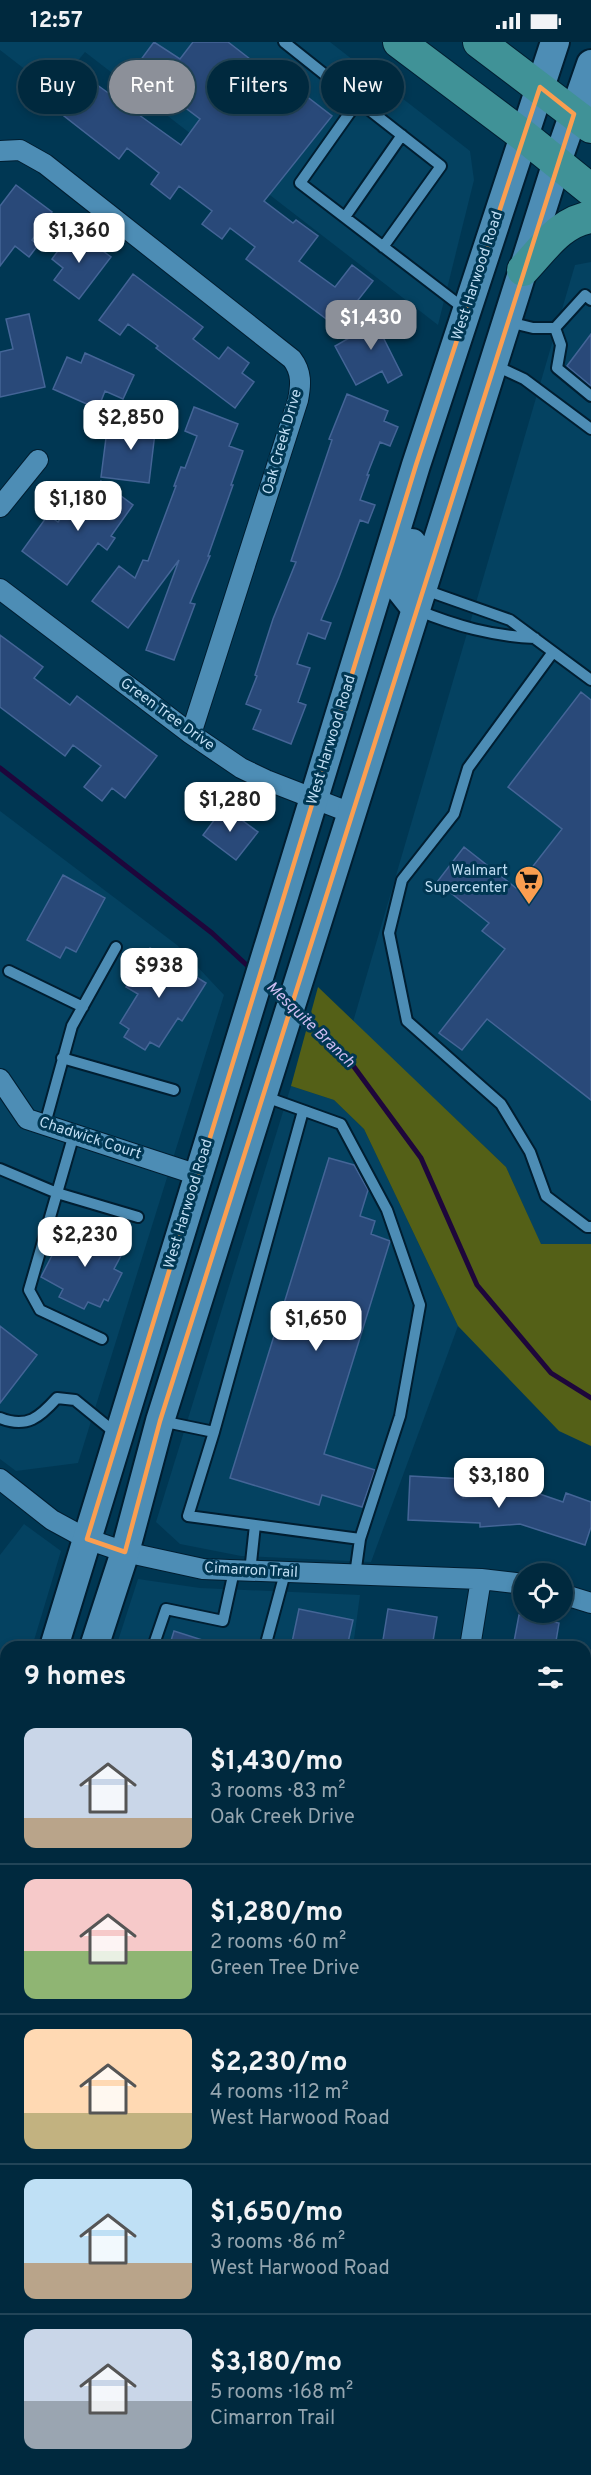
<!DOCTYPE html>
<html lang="en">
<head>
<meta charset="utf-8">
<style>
	body { margin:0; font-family:Overpass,sans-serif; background:#0e3549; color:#f1f3f6; height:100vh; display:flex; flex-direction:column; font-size:22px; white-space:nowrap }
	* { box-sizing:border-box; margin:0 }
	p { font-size:20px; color:#95a6b0 }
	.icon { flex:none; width:33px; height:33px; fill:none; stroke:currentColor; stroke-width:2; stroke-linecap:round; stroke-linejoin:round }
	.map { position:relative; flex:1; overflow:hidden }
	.drawer { position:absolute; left:0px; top:1599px; width:591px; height:834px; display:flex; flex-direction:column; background:#00293e; border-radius:18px 18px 0 0; box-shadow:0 3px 9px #0003,0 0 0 2px #224558 }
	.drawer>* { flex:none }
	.guide { position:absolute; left:18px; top:18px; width:555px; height:54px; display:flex; gap:12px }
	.controls { position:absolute; left:513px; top:1521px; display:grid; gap:12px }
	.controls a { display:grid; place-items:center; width:60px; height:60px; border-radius:50%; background:#00293e; box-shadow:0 3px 9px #0003,0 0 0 2px #224558; font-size:30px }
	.price { position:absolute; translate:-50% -51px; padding:0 14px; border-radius:12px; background:#fff; color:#222; font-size:20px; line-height:39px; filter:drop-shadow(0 2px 3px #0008) }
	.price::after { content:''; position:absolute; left:50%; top:36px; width:18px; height:14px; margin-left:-9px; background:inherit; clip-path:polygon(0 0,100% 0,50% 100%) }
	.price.on { background:#8c9099; color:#fff }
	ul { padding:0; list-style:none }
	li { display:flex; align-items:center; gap:18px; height:150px; padding:0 24px }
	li+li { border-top:2px solid #224558 }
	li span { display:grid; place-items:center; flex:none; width:168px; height:120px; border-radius:12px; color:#555 }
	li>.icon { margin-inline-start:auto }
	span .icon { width:72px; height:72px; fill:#fffc; stroke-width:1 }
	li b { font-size:26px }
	h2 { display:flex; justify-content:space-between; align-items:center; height:72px; padding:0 24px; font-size:26px }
	.chip { padding:0 21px; border-radius:27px; background:#00293e; box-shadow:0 3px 9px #0003,0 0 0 2px #224558; font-size:21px; line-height:54px }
	.chip.on { background:#8c9099; color:#fff }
	.status { display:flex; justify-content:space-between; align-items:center; height:42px; padding:0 30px; background:#00293e; direction:ltr }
	.status svg { height:16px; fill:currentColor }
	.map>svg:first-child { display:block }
	.built { fill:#044261 }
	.green { fill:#546017 }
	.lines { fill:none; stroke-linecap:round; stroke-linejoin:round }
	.stream { stroke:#1e063b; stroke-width:5 }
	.building { fill:#294979; stroke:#446597; stroke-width:1.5 }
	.lane-casing { stroke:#001e31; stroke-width:14 }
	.street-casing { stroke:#001e31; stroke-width:22 }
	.secondary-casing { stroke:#001e31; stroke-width:32 }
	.primary-casing { stroke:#001e31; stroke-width:34 }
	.lane { stroke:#4d8db5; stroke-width:10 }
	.street { stroke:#4d8db5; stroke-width:20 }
	.secondary { stroke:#4d8db5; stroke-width:28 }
	.primary { stroke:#409297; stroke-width:32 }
	.marked { fill:none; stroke:#fb9e50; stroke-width:4.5; stroke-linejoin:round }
	.labels { text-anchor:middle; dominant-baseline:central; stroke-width:6; stroke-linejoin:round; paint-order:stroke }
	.street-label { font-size:15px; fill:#beddf3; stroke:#003753 }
	.poi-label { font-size:15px; fill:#beddf3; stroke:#003753; text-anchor:end }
	.water-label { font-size:16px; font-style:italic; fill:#cdbdf2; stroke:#003753 }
</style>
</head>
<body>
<div class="status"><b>12:57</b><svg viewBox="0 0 49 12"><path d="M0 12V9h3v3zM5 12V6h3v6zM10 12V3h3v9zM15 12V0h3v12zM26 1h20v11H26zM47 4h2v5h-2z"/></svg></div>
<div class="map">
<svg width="591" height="2433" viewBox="0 0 591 2433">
	<rect width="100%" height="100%" fill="#003753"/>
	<path class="built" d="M0,0h330l140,109 4,29 -36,145 -353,-273 -32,39 -53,-41z
		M591,220v982l-50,1 -35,-78 -153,-145 222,-757z
		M0,769l177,134 47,50 -146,468 -62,8 -16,-12z
		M291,1044l43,14 30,29 94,197 -87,236 -130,-6 -61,-12 -24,-22z
		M24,1482l37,27 -29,96h-26v86l-6,20v-198z
		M138,1537l62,9 160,7 -7,52h-237z
		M6,1963v281l-6,-5v-256z
		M0,2292l6,4v131h146l-2,6h-150z"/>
	<path class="green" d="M318,945l188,180 35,77h50v202l-32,-15 -101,-105 -94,-197 -30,-29 -43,-14z
		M6,1961v36l-6,20v-36z
		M0,2293l6,5v53l-6,-2z
		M103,2427h49l-2,6h-46l-4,-1z"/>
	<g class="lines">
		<path class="stream" d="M0,726l212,165 39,36
			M267,941l17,16
			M298,970l48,44 75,102 56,127 74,88 40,25"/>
	</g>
	<path class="building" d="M154,0l26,17 13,-17h35l53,41 3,-4 48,37 -68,85 29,22 3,-3 22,16 -19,25 36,26 17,-22 21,16 -36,46 -91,-68 9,-12 -25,-19 -8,11 -20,-15 10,-13 -33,-25 -9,13 -19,-15 8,-11 -32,-25 -8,11 -60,-47 27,-35 95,68 19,-26 -66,-50z
		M16,143l36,27 -20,28 6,5 -9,12 -14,-11 -15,20v-60z
		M74,187l37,28 -32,42 -25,-19 9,-12 -11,-9z
		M133,232l70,53 -10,12 26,20 9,-12 21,16 -7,10 12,9 -19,26 -79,-60 2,-2 -30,-22 -8,11 -21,-15z
		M396,268l7,14 -21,11 20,40 -14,8 -6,-12 -26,14 -21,-39 16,-9 -4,-2z
		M29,272l16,73 -45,10v-45l13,-3 -7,-30z
		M591,292v52l-24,-20z
		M85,311l49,22 -11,24 -18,-8 -7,18 -45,-20 14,-32 14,6z
		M347,352l41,17 -4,10 14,6 -8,19 -10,-4 -13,33h2l-9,25 15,5 -7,18 -8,-3 -21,57 -18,43 10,3 -6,16 -17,-6 -11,31 13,4 -12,34 8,3 -15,39 -38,-15 8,-19 -15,-6 11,-28 -2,-1 18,-56 23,-57 -5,-1 41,-121 -3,-1z
		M194,365l44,17 -9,22 14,5 -12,34h2l-25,71h2l-20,47 5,1 -21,56 -28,-10 33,-90 -51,68 -36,-27 27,-35 16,12 8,-18 5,1 28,-75h-2l7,-19 4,1 12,-32 -12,-5z
		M136,371l21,3 -8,67 -48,-6 6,-47 26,3z
		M101,439l32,24 -22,31 4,2 -8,12 -9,-7 -31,42 -45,-34 26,-36 10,7 25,-35 15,12z
		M0,593l43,32 -9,11 36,27 7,-9 80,60 -32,42 -13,-10 -10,13 -18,-14 17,-21 -28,-21 -8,11 -65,-49z
		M581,650l10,8v400l-104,-81 -25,31 -23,-17 66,-84 -23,-18 7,-8 -52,-41 27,-35 52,41 46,-59 -54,-42z
		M224,765l34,25 -22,28 -33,-25z
		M63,833l42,23 -29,54 -10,-5 -6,11 -33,-18z
		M150,906l56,35 -24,38 -4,-3 -19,29 -9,-5 -5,8 -21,-13 5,-8 -9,-6 18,-29 -12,-7z
		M329,1116l25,7 14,25 -8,26 15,5 -4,13 19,7 -66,213 51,16 -13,37 -40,-12 -3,10 -89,-27z
		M83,1183l41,25 -10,19 8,4 -14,28 -4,-2 -4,8 -12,-5 -4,7 -25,-12 4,-8 -22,-12 23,-45 12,6z
		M0,1284l37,29 -37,48z
		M410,1434l54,3 -1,19 71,-6 29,10 3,-9 25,9v25l-6,18 -65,-21 -40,3v-4l-72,-3z
		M299,1567l54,11 -6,27h-56z
		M388,1567l49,8 -5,30h-25v-4l-24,-3z
		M519,1573l40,8 -4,24h-42z
		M174,1589l41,13v3h-46z"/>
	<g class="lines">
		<g class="lane-casing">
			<path id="lane" d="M284,0l74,59 -58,82 166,127
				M358,59l83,65 -58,81
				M345,175l57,-82
				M509,280l24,6h22l30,-33 6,5
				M555,286l6,17 -4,23 34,28
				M494,323l30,14 67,50
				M425,548l85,30 81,60
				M417,568c39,16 75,26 118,28
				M553,610l-85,116 -14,46 -52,66 -13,53 18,88 94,83 29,48 16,44 41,31h4
				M9,929l74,36
				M62,1016l112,32
				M45,1082l27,-98 44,-79
				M74,1092l-45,156 11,20 62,29
				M0,1127l57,24 81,24
				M0,1376c27,11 40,-1 57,-20l18,2 43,35
				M161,1379l53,11 -26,84 172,23 40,-123 20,-111 -33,-95 -46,-86 -78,-28
				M214,1390l89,-321
				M250,1530l5,-47
				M355,1533l5,-36
				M153,1605l13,-38 57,12 11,-50
				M265,1605l20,-74
				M0,1941l6,2
				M57,2433l2,-6"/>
		</g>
		<g class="street-casing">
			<path id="street" d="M0,109l20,-1 25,14 247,195c10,13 9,26 6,41l-107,334
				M0,465l38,-47
				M0,547l191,145 50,34 25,12 85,33
				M0,1037l27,40 171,56
				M0,1437l52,41 35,19 38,13 78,17 278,10 43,5
				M562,1552l29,9
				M470,1605l11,-68
				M556,2427l7,6
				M256,2433l7,-6"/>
		</g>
		<g class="secondary-casing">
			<path id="secondary" d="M412,501l-10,34 -1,13 15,19
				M54,1605l362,-1182 139,-423
				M94,1605l31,-95 35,-131 397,-1259 34,-98
				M0,1788l6,-21
				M0,1925l6,-21
				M0,2277l6,4
				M187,2427l6,6"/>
		</g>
		<g class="primary-casing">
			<path id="primary" d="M399,0l125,94 67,54
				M479,0l112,85
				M523,228c20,-21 38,-49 68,-53"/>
		</g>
		<use href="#lane" class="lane"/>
		<use href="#street" class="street"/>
		<use href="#secondary" class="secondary"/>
		<use href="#primary" class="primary"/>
	</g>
	<path class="marked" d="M540,45l34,27 -414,1307 -35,131 -38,-13 329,-1074z"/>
	<defs>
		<g id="supermarket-pin" transform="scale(1.5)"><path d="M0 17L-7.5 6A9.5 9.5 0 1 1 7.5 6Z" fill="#fb9e50" stroke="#003753"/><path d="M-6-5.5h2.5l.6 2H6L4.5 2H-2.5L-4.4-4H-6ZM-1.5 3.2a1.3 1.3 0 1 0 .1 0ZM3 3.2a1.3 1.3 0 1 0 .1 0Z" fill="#111"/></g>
	</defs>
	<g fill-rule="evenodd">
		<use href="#supermarket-pin" x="529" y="838"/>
	</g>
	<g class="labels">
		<g class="street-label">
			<text transform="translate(478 234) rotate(-72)">West Harwood Road</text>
			<text transform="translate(283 400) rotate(-74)">Oak Creek Drive</text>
			<text transform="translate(167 673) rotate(36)">Green Tree Drive</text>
			<text transform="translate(332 698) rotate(-73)">West Harwood Road</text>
			<text transform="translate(90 1097) rotate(18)">Chadwick Court</text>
			<text transform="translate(189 1162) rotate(-73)">West Harwood Road</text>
			<text transform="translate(251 1529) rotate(3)">Cimarron Trail</text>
		</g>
		<g class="poi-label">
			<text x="508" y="829">Walmart<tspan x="508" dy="17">Supercenter</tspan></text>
		</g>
		<g class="water-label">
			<text transform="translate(310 983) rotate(44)">Mesquite Branch</text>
		</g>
	</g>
</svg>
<div class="controls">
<a><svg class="icon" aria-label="locate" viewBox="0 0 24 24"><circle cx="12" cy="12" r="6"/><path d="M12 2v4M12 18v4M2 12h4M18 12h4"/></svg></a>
</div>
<b class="price" style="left:79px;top:222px">$1,360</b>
<b class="price on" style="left:371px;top:309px">$1,430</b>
<b class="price" style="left:131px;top:409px">$2,850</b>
<b class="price" style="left:78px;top:490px">$1,180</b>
<b class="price" style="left:230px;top:791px">$1,280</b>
<b class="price" style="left:159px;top:957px">$938</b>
<b class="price" style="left:85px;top:1226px">$2,230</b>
<b class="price" style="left:316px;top:1310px">$1,650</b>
<b class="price" style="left:499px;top:1467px">$3,180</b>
<div class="guide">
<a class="chip">Buy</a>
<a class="chip on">Rent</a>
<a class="chip">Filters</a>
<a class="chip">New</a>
</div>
<section class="drawer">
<h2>9 homes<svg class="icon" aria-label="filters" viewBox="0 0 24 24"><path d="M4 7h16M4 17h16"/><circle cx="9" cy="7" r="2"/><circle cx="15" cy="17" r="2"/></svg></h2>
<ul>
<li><span style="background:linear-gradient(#c9d6e8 75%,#b9a48a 0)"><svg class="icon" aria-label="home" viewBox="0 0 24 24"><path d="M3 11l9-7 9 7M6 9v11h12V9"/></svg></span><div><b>$1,430/mo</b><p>3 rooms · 83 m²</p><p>Oak Creek Drive</p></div></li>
<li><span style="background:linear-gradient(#f6c9c9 60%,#8fb573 0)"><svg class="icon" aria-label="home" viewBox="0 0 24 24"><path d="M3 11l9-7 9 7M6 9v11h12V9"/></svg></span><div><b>$1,280/mo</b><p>2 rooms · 60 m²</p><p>Green Tree Drive</p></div></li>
<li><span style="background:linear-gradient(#ffd9b3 70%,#c2b280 0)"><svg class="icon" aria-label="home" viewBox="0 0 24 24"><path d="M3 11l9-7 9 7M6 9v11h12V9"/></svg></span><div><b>$2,230/mo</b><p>4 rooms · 112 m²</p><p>West Harwood Road</p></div></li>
<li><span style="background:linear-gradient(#bfe0f5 70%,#b9a48a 0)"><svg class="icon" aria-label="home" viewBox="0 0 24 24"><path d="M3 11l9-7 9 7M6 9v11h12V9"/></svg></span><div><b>$1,650/mo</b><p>3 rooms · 86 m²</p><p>West Harwood Road</p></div></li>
<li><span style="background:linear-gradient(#c9d6e8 60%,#9aa5b1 0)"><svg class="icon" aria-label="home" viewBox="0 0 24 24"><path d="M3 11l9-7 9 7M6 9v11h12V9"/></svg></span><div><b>$3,180/mo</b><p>5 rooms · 168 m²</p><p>Cimarron Trail</p></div></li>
</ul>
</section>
</div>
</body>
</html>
